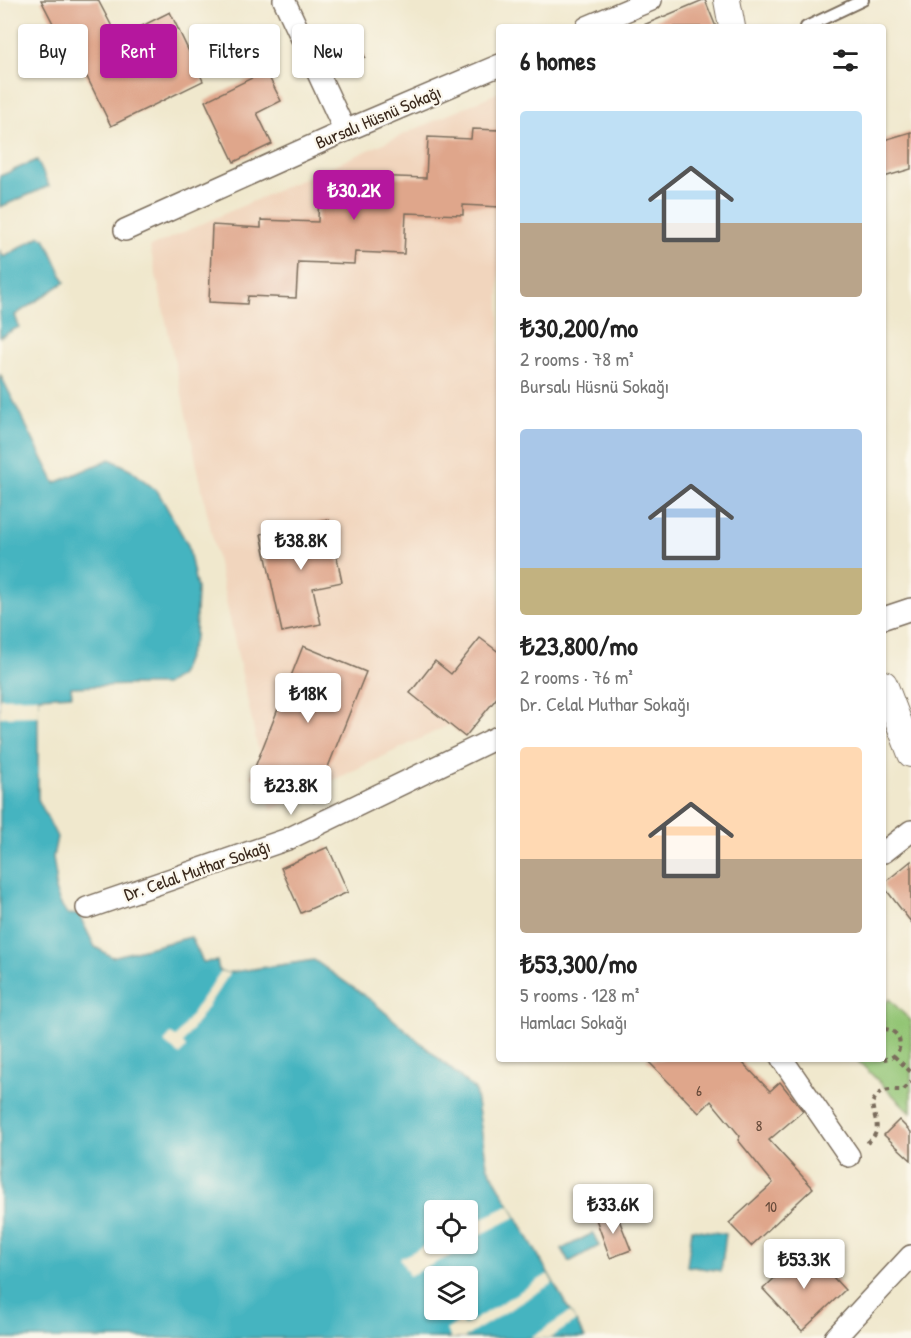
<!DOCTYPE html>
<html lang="en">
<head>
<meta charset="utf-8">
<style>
	body { margin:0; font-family:"Patrick Hand",sans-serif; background:#f6f6f6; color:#222; height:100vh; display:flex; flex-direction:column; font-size:22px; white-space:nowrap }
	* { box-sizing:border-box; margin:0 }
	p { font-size:20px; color:#767676 }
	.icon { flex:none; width:33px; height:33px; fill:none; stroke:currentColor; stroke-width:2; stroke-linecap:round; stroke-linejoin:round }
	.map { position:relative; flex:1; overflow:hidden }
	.drawer { position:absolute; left:496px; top:24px; width:390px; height:1038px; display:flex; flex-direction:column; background:#fff; border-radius:6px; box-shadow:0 2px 4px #0004 }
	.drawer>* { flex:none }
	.hud { position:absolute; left:18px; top:24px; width:388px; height:54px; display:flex; gap:12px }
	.tools { position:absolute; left:424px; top:1200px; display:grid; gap:12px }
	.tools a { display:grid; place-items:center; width:54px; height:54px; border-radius:6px; background:#fff; box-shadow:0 2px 4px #0004; font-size:30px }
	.price { position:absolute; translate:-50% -51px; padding:0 14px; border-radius:6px; background:#fff; color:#222; font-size:20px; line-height:39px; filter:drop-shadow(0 2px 3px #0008) }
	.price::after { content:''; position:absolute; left:50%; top:36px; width:18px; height:14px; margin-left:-9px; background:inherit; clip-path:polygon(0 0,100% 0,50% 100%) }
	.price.active { background:#b5179e; color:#fff }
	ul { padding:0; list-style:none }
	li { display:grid; align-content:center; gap:12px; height:318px; padding:0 24px }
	li span { display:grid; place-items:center; height:186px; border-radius:6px; color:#555 }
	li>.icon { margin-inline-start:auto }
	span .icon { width:108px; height:108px; fill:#fffc; stroke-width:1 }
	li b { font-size:26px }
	h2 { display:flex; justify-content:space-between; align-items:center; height:72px; padding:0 24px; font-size:26px }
	.chip { padding:0 21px; border-radius:6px; background:#fff; box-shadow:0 2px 4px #0004; font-size:21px; line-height:54px }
	.chip.active { background:#b5179e; color:#fff }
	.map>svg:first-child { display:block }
	.built { fill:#f1d5bd }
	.green { fill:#93c575; stroke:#67784a; stroke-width:1.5 }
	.water { fill:#45b4c0; stroke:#406f6f; stroke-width:1.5; fill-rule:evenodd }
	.pier { fill:#f0e8cd }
	.building { fill:#dfa68b }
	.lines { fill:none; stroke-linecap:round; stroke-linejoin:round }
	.service-casing { stroke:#7a6c5b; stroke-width:14 }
	.minor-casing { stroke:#7a6c5b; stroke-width:24 }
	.tertiary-casing { stroke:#7a6c5b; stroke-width:28 }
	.path { stroke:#7a6c5b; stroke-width:4; stroke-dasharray:4.5 4.5; stroke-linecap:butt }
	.service { stroke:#fff; stroke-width:10 }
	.minor { stroke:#fff; stroke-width:21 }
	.tertiary { stroke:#fff; stroke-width:26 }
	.labels { text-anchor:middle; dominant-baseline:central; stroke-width:4.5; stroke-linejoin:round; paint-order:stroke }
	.number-label { font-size:15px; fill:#644939 }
	.street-label { font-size:18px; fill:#3b2a1e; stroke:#fbf7ec }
</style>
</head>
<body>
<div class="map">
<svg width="911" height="1338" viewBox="0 0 911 1338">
	<rect width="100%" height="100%" fill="#fbf7ec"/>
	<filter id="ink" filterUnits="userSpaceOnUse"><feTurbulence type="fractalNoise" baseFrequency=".0167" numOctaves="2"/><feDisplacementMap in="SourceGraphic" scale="12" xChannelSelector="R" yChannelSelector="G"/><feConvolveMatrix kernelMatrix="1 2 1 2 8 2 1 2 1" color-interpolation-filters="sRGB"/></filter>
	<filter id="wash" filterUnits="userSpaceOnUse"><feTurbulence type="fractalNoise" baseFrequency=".008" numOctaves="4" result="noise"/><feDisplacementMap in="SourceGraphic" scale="24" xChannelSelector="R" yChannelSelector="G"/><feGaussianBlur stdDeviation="1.35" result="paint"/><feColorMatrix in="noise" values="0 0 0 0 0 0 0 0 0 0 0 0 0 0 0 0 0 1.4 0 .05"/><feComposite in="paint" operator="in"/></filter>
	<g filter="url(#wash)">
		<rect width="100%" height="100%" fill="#f0e8cd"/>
		<path class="built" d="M499,92v609l-228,109 -121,-563z"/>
		<path class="green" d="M889,999l22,22v92l-55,-54h28v-54z"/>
		<path class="water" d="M37,160l12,26 -49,21v-31z
			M40,236l6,4 19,42 -50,33 4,12 -19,10v-86l4,6z
			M0,374l55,109 55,-24 20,10 28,23 30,53 9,44 -2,49 -15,37 -15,10h-34l-60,2 1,8 -34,2v102l19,38 -4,20 3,20 -1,13 5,13 7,11 12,1 16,32 17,10 79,-20 12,25 14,-1 2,9 7,3 88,-13 58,41 103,89 12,75 98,173h-585zM435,1210h33v34h-33zM435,1276h33v34h-33z
			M692,1229l34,5 -5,37 -34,-5z
			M593,1233l6,13 -30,16 -7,-13z"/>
		<path class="pier" d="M38,697l1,19 -39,1v-19z
			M221,971l5,2h4l-47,70 3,4 -6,8 -16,-13 7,-8 5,3z
			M510,1205l6,12 -38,19 2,5 -71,35 -9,-18 35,-17v3h33v-19z
			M548,1274l5,9 -89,55h-13l-5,-8 14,-9 4,5z
			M570,1312l6,9 -26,17h-19z"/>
		<g id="blocks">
			<path class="building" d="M41,0h57l20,38 52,-26 33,69 -92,45 -48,-98 -6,3z
				M703,0h2l11,27h-77z
				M350,27l15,30 -25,12 -14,-30z
				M266,71l15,30 -24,12 15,31 -38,18 -29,-61z
				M472,129l28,1v77l-37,-2v10l-57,-2 -2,41 -49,-2 -1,12 -56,-2 -2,36 -48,-2 -1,8 -38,-2 3,-77 49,3v-8l57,2 1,-36 49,2 1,-12 57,2 2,-41 43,2z
				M911,132v37l-27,8v-37z
				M329,520l13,62 -29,6 8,36 -39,8 -21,-98z
				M480,638l20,15v41l-35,43 -55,-44 25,-32 16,13z
				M303,646l63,26 -52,130 -63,-25z
				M328,847l20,45 -47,21 -20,-45z
				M911,861v61l-27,-35v-4z
				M646,1059h93l31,32 10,-9 23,29 -34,29 44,48 -62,58 -22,-23 44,-40 -35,-43 2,-4 -29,-35 -12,12z
				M899,1120l12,12v28l-27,-25z
				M616,1212l15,38 -21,8 -14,-39z
				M806,1248l39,42 -43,41 -39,-42z"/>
		</g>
	</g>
	<g filter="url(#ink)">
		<use href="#blocks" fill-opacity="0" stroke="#7a6c5b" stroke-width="1.5"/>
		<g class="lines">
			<g class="service-casing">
				<path id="service" d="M806,27l57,-27"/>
			</g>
			<g class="minor-casing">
				<path id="minor" d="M284,0l61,131
					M587,27l64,-27
					M125,230l220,-99 155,-66
					M884,618l27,-9
					M884,852l27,-21
					M87,908l201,-69 212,-103
					M782,1059l67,97
					M835,1338l76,-82"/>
			</g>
			<g class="tertiary-casing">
				<path id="tertiary" d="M727,0l5,27
					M884,684l27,70"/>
			</g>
			<path class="path" d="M884,1029c21,1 21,29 0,30
				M894,1056l17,16
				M867,1143c17,-13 7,-22 5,-40 9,-15 15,-13 31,-13l8,-8"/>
			<use href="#service" class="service"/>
			<use href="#minor" class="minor"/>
			<use href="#tertiary" class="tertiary"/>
		</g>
	</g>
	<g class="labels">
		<g class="number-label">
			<text x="699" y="1090">6</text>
			<text x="759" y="1125">8</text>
			<text x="771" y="1206">10</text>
		</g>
		<g class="street-label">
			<text transform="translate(378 117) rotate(-23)">Bursalı Hüsnü Sokağı</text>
			<text transform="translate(197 870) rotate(-19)">Dr. Celal Muthar Sokağı</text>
		</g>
	</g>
</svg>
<div class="tools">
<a><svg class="icon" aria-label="locate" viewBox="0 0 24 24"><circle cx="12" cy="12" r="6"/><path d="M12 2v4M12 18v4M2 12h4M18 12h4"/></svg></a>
<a><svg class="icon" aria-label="layers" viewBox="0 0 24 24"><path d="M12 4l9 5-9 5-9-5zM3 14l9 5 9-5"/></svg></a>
</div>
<b class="price active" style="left:354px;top:221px">₺30.2K</b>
<b class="price" style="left:301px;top:571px">₺38.8K</b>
<b class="price" style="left:308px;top:724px">₺18K</b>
<b class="price" style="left:291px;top:816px">₺23.8K</b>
<b class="price" style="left:613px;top:1235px">₺33.6K</b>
<b class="price" style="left:804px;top:1290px">₺53.3K</b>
<div class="hud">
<a class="chip">Buy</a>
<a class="chip active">Rent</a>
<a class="chip">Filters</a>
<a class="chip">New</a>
</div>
<section class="drawer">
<h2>6 homes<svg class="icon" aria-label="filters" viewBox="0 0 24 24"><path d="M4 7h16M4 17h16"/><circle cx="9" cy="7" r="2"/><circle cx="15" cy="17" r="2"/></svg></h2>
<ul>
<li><span style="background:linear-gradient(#bfe0f5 60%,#b9a48a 0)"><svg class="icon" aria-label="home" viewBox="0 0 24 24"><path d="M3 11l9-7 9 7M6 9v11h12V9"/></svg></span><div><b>₺30,200/mo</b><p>2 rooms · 78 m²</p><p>Bursalı Hüsnü Sokağı</p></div></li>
<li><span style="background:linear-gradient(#a9c7e8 75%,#c2b280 0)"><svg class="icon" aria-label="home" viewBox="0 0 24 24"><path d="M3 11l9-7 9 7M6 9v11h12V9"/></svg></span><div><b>₺23,800/mo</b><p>2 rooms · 76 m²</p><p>Dr. Celal Muthar Sokağı</p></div></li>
<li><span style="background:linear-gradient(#ffd9b3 60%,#b9a48a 0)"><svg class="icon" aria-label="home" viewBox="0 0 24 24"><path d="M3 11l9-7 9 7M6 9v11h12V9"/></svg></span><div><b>₺53,300/mo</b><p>5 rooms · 128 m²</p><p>Hamlacı Sokağı</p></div></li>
</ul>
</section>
</div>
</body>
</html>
